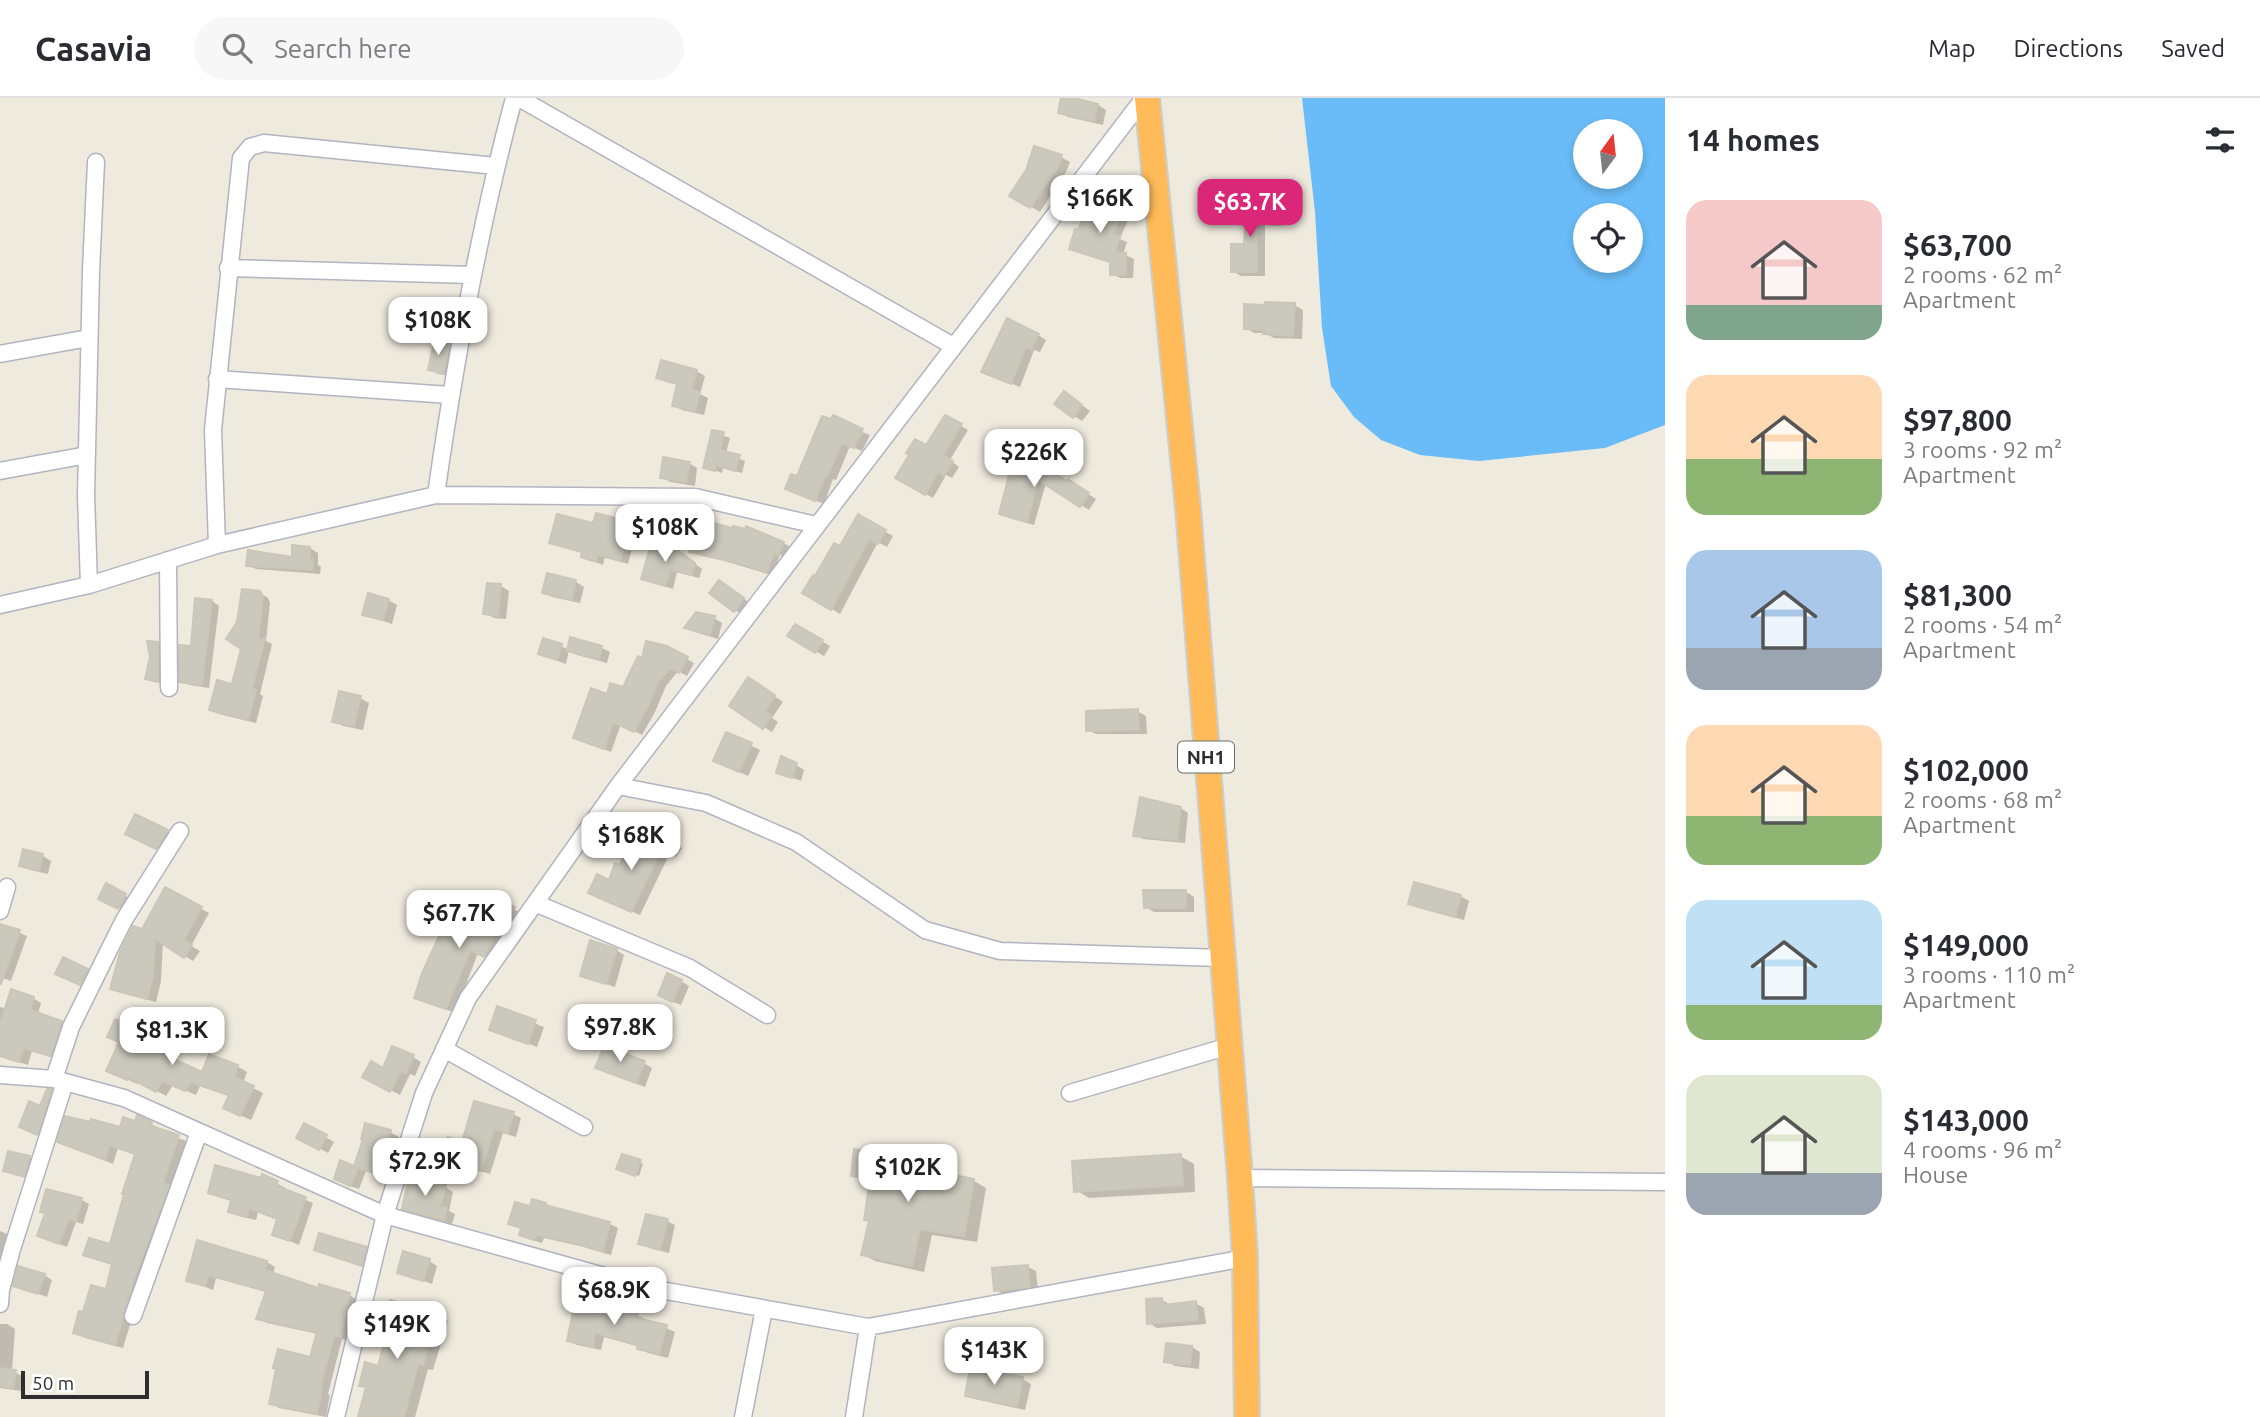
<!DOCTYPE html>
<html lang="en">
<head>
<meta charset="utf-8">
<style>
	body { margin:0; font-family:Ubuntu,sans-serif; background:#f7f7f7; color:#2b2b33; height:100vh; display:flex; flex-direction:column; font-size:26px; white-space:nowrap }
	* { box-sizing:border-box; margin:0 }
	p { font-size:23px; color:#7c7c81 }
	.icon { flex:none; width:38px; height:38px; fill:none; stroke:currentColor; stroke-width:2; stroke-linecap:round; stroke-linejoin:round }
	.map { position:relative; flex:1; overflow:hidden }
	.panel { display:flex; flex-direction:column; background:#fff; width:595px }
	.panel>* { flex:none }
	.needle { width:46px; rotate:15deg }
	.fabs { position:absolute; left:1573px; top:21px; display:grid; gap:14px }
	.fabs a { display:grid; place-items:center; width:70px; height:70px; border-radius:50%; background:#fff; box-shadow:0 4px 10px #0003; font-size:35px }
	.scale { position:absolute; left:21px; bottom:18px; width:128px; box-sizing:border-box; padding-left:7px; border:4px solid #2d2d2d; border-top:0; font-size:19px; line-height:24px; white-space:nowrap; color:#2d2d2d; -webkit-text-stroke:5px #fff; paint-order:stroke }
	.price { position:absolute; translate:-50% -60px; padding:0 16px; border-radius:14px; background:#fff; color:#222; font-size:23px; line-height:46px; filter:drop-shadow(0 2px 4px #0008) }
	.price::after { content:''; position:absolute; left:50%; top:42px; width:21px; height:16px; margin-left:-10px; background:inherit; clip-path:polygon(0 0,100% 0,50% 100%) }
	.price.selected { background:#db2777; color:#fff }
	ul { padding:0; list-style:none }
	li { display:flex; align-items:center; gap:21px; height:175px; padding:0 21px }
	li span { display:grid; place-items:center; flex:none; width:196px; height:140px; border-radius:21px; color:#555 }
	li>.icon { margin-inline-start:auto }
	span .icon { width:84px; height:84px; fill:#fffc; stroke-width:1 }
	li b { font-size:30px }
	h2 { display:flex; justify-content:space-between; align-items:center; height:84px; padding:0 21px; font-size:30px }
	header { display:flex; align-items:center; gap:42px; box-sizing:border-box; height:98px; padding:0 35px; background:#fff; border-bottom:2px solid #e1e1e2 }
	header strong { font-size:33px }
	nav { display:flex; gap:38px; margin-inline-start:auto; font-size:24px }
	.search { width:490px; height:63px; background:#f7f7f7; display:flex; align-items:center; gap:18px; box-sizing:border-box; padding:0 24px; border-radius:38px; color:#7c7c81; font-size:26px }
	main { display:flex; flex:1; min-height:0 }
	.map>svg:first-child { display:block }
	.water { fill:#6abcf8; fill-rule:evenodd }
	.shadow { fill:#0003 }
	.building { fill:#cbc8bd; stroke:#cbc7b7; stroke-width:2 }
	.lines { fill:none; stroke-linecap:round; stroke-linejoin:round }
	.minor-casing { stroke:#b2b3c1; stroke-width:19 }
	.highway-casing { stroke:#cdcdcd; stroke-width:28 }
	.minor { stroke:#fff; stroke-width:16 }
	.highway { stroke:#ffbb59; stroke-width:24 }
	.labels { text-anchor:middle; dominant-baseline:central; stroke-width:5; stroke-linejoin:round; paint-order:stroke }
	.shield { fill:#fff; stroke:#6c6c6c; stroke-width:2 }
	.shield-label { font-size:19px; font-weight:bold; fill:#2d2d2d }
</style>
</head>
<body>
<header>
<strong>Casavia</strong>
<div class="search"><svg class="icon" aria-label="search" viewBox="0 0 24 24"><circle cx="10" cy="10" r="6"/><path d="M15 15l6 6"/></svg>Search here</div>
<nav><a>Map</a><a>Directions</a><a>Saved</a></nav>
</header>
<main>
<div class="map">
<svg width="1665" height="1319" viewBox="0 0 1665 1319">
	<rect width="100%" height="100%" fill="#efeade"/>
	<path class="water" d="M1302,0h363v327l-60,23 -126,13 -59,-6 -39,-15 -27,-23 -23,-31 -9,-58 -7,-116zM1586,33h45v46h-45zM1586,117h45v46h-45z"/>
	<path class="shadow" d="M1063,0l35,7 8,5 -3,15 -35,-8 -8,-5z
		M1061,59l9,5 -4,10 -26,40 -28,-17z
		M1249,107l24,2 9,5 -1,14 -16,-1v51h-24l-9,-5 14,-25z
		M1122,113l8,4 -10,24 7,3 -4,12 11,5 -1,19h-13l-8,-4v-11l-41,-15z
		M1294,207l9,5 -1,29 -28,-1 -9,-5h-11l-8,-5 20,-22z
		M1038,237l8,5 -6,12 -6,-2 -14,37 -28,-11z
		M448,248l9,4 -6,26 -13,-2 -8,-5z
		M696,273l9,5 -5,18 8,4 -4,17 -22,-5 -8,-5 4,-20 -20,-8z
		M1072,300l18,13 -8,10 -8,-5z
		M946,319l22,13 -18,30 9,7 -7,11 -6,-3 -13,23 -35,-20 29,-31z
		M832,323l38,14 -8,16 -12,-5 -14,34 -3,-1 -9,25 -37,-15 11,-10z
		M713,334l17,6 -4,15 19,8 -3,12 -19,-5 -1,5 -17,-6z
		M1012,360l31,16 24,9 1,-2 28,18 -7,11 -43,-27 -12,42 -25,-7 -8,-4 11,-43z
		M689,365l8,5 -2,18 -25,-4 -8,-5z
		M858,419l35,19 -6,11 -9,-5 -38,72 -35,-22 36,-44z
		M630,425l7,5 -9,36 -23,-7 -2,8 -20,-8 1,-4 -33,-11 44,-17z
		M783,445l6,3 -4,11 -5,-2 -8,20 -81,-24z
		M310,450l8,5v12l3,2 -1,7 -64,-5 -8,-4 45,-6z
		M681,455l21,16 -3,9 -22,-6 -4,17 -30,-10z
		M548,477l28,7 8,5 -4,16 -28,-6 -8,-5z
		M501,488l8,5 -3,28 -12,-1 -9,-5z
		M728,489l23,17 -8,11 -8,-5z
		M260,495l8,5 2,5 -4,38 6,3 -12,50 3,2 -7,27 -37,-9 -8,-5 23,-23z
		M197,502l15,1 7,5 -10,82 -20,-3 -8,-4 11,-33z
		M388,502l9,5 -5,19 -28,-10z
		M714,520l8,5 -4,16 -23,-7 -8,-4z
		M795,528l35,20 -6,10 -34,-20z
		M571,541l31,9 8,4 -3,11 -30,-8 -8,-5 -3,14 -26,-10 21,-8 8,4z
		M158,546l3,2 1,37 -11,-3z
		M666,550l28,15 -7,13 -9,-5 -12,15 -11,26 -13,23 -21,-11 -10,28 -36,-15 49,-48 19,-28z
		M757,586l26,18 -11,16 6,4 -6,10 -8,-5z
		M360,600l9,5 -6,27 -20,-4 -9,-5z
		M1137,613l9,5 1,18h-51l-8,-4z
		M727,636l33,16 -12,26 -24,-11z
		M796,667l8,5 -3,11 -23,-9z
		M1181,710l7,5 -3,30 -42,-4 -8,-4z
		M136,718l40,20 -10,16 -30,-14z
		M652,734l30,16 -6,9 -6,-4 -30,62 -42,-18 23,-30 20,-19z
		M25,753l18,5 8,5 -3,13 -18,-4 -9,-5z
		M106,788l28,14 -6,12 -28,-14z
		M165,792l44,23 -18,33 9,5 -7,10 -30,-19 -2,39 -5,21 -35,-9 -9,-5z
		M1186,794l8,5v15h-40l-9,-5z
		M1460,798l9,5 -5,19 -45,-12 -9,-5z
		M490,799l33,17 -8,15 -6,-3 -16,34 -15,-7 -23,60 -39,-16 59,-71z
		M5,829l22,9 -16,45 -11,-4v-36z
		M616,852l8,5 -9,32 -33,-12z
		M87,872l8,5 -6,14 -23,-11z
		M681,883l8,5 -8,19 -13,-5z
		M33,900l8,5 -3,11 32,13 -11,33 -27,-9 -4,14 -28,-9v-49l7,2z
		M498,911l46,18 -7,20 -46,-18z
		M161,936l21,12 -7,13 28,15 34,-8 10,6 -4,11 20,10 -12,27 -16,-7 -4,-16 -31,-11 -4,9 -23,-10 -7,11 -27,-15 -2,3 -28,-13 11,-28 -10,-6 48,2z
		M413,959l8,5 -6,14 -5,-2 -10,21 -36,-19z
		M644,965l8,5 -7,19 -39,-15z
		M51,993l8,5 -13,42 -17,-7z
		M513,1016l8,4 -5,19 -13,-4 -13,41 -38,-11 -9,-5z
		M136,1025l15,1 9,5 -1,2 27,10 -63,207 -38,-10 -8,-5 7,-19 23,-23 7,-25 -28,-12 25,-8 26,-91 -19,-7 -5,16 -54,-23 62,-12z
		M305,1027l29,17 -6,11 -29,-16z
		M390,1034l9,5 -4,12 -5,-1 -9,28 -15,-5 -7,18 -14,-5 10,-16z
		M9,1056l21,4 8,5 -5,17 -19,-5 -9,-5z
		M1180,1058l14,8 1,28 -106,6 -13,-8z
		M915,1060l13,7 -1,6 47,10 12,7 -9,54 -45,-7 -8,37 -49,-11 -12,-7 7,-32 -5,-3 6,-36 -18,-8z
		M640,1064l3,2 -4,12 -17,-6z
		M263,1079l23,11 -1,3 28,12 -14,42 -25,-11 5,-14 -21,-8 -2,8 -18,-4 -8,-5 3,-10 -23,-9 52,-12z
		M445,1089l8,5 -4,19 6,3 -3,10 -39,-11 -9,-5z
		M47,1093l35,9 7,4 -6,20 -7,-2 -9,25 -28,-11 8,-22z
		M545,1107l8,4 57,15 8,4 -7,27 -27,-8 -40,-9 -2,5 -13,-4 -8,-4 2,-6 -13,-6 21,-15z
		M667,1123l8,4 -6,28 -20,-5 -9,-5z
		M0,1133l14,6 -14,54z
		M198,1144l69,20 8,5 -2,8 47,16 29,4 9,5 -9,41 -7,-2 -14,55 2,1 -4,22 -47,-9 -8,-5 40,-44 7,-25 -51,-11 -9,-5 9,-26 -51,-14 -3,12 -25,-10z
		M366,1150l8,5 -4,17 -54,-21z
		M429,1163l8,5 -5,18 -33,-12z
		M1028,1169l8,4 2,20 -34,4 -8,-5z
		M44,1177l8,5 -5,17 -32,-12z
		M1162,1202l9,5 24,-2 9,5 2,16 -49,4 -8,-5z
		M577,1203l61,15 37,16 -7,26 -20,-5 -8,-6 -36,-10 -3,13 -24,-5 -8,-4z
		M438,1217l10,6 -15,49 -5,-1 -13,48h-56l9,-28 -7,-4z
		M0,1226h7l8,5 -3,42 12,6 -3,14 -21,-3z
		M1192,1249l8,5 -1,17 -24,-3 -9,-5z
		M1022,1281l9,5 -6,26 -50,-11 -8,-4z"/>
	<path class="building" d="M1061,0h13l24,6 -4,17 -36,-8z
		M1034,48l28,9 -4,12 -28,41 -21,-12 17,-26z
		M1091,99l32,12 -10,25 7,2 -5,17h11v22h-16v-13l-41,-13 6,-20 3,1z
		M1247,106l27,1 -1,17 -16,-1v51h-26v-28h13z
		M1265,204l30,1 -2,33 -30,-2 1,-4 -20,-1v-25l21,1z
		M1007,220l32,16 -8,15 -5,-3 -15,38 -30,-12z
		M434,243l15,3 -6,29 -15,-3z
		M661,262l36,10 -5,20 8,2 -5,19 -23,-5 5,-22 -21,-6z
		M1064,293l18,14 -9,13 -19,-14z
		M833,317l30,14 -9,19 -12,-5 -15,34 -2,-1 -10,25 -30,-12 6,-15 6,2 25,-60 9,3z
		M945,317l17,9 -19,31 10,6 -9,15 -6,-4 -13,23 -30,-17 14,-23 -3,-2 9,-14 11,6z
		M712,332l12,2 -4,18 20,5 -5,16 -19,-6 -1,6 -12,-3z
		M1011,358l30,14 -2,8 5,-10 23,13 1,-2 21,14 -9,14 -42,-27 -11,42 -28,-8 11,-43 -5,-3z
		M663,359l27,5 -4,20 -26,-4z
		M596,415l35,9 -11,39 -22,-6 -2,7 -15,-5 1,-5 -33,-9 8,-29 36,9z
		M858,416l28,16 -8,14 -9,-5 -38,71 -29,-17 11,-18 2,1 19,-33 6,3z
		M699,421l33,9 1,-2 12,3 1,-3 38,16 -6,13 -4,-2 -8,20 -20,-8 -57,-13z
		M652,443l21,6 22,16 -3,12 -22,-5 -5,16 -24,-7z
		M292,447l18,2v12l3,1 -1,10 -66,-4 2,-16 44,7z
		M547,475l29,7 -4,20 -30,-7z
		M719,482l25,18 -10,14 -25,-19z
		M487,485l14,1 -3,32 -15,-2z
		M242,491l18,2 3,6 -5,44 7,-3 -13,51 4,1 -8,30 -39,-10 8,-30 15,4 9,-35 -15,-10 11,-17z
		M368,495l21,6 -6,21 -21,-5z
		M195,500l17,2 -10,85 -23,-3v-37l12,1z
		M696,514l19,4 -5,19 -26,-7z
		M795,526l28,16 -8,13 -28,-17z
		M570,539l32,9 -3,13 -32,-8z
		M543,540l19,6 -5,16 -19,-6z
		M147,543l11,1v40l-13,-3 5,-22z
		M646,543l21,5 21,11 -9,16 -9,-5 -12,14 -11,27h-1l-12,23 -21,-10 -9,27 -31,-11 18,-50 16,6 3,-11 13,4 15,-31 4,2z
		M748,579l27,18 -10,17 6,4 -8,13 -34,-23z
		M339,593l22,5 -7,30 -22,-4z
		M1138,611l1,21 -53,1v-20z
		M726,634l26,11 -13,29 -26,-11z
		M781,658l16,7 -5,15 -16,-5z
		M1140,699l41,10 -4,33 -44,-4z
		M135,716l33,16 -12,19 -31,-15z
		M652,731l23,13 -8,12 -6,-4 -30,62 -43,-19 9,-19 12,6 6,-17 5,2 10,-24 11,5z
		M23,751l20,5 -4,17 -20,-5z
		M1414,784l47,13 -6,22 -47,-13z
		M106,785l20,11 -8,15 -20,-10z
		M165,789l37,20 -18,33 8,5 -8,13 -29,-19 -2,37 -6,23 -37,-10 10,-37 13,-26 9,3z
		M1143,792h43v18h-42z
		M489,797l26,12 -9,19 -6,-3 -16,34 -14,-7 -24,59 -32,-11 8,-25 28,-61 24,12z
		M0,826l20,6 -19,54 -1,-1z
		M590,842l27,9 -11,35 -26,-8z
		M63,859l25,12 -8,16 -25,-11z
		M667,875l15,7 -10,22 -14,-7z
		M11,891l23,8 -4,13 32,11 -12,35 -26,-8 -5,14 -19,-6v-32z
		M497,908l39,14 -8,24 -39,-14z
		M115,921l42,18 3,-5 13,7 -7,13 9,5 -1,2 28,13 7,-18 29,11 -4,12 20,9 -14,30 -17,-8 6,-13 -39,-13 -5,9 -23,-10 -6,11 -28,-15 -1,3 -21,-9 13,-29 -12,-5z
		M392,948l22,9 -8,18 -5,-2 -11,21 -28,-15 9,-16 12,7z
		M604,948l41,15 -9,22 -41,-15z
		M47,991h5l-15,46 -18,-8 10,-26 11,5z
		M474,1003l40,11 -6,21 -14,-4 -13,42 -40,-12 7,-22 14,5z
		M137,1017l15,7 -1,4 28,9 -16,48 6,2 -34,90 -20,70 -42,-12 6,-22 4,1 8,-27 15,4 6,-25 -29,-9 6,-17 21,6 14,-50h-2l13,-40 -26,-9 -4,15 -48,-18 8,-26 25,6 1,-3 29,8 3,-10 12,4z
		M304,1025l23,12 -8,15 -23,-12z
		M365,1025l26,7 -4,16 -5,-2 -10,28 -14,-4 -8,18 -16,-7 6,-19 14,6 9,-27h-2z
		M854,1051l62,7 -1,11 59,12 -10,57 -44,-7 -8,37 -51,-11 8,-34 -5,-1 6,-41 -19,-3z
		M8,1053l22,5 -6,20 -21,-5z
		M622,1056l19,6 -6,16 -19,-7z
		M1181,1056l2,31 -109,7 -2,-31z
		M215,1067l46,13 1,-4 16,7 -2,5 30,11 -16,44 -18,-6 5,-16 -28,-11 -2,9 -19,-5 3,-12 -23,-7z
		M409,1078l37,9 -6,21 7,2 -3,12 -42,-11z
		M46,1091l36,9 -6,23 -7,-2 -10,25 -22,-8 8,-23 -5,-1z
		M532,1101l14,4 -1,2 65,17 -7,30 -28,-9 -39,-8 -2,5 -15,-5 2,-7 -13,-4 7,-22 15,4z
		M646,1116l22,5 -8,30 -22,-5z
		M319,1135l48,14 -5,19 -48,-16z
		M197,1142l70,21 -2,9 53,18 1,-4 31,9 -9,44 -7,-1 -14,52h2l-5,26 -48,-10 7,-35 -3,-1 5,-19 32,8 7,-25 -61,-13 10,-28 -58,-16 -3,11 -19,-5z
		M403,1153l27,8 -7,22 -26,-8z
		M1028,1167l2,22 -36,4 -2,-23z
		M18,1168l27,8 -7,20 -25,-8z
		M576,1200l62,16 -1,4 30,7 -8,29 -22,-5 1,-4 -43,-12 -2,14 -26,-6z
		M1162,1200l1,7 33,-4 2,19 -51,4 -1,-25z
		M390,1202l49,14 -6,21h-2l-8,30 -5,-1 -14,53h-46l8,-30 -7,-1 6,-24 13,4 11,-42 -5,-2z
		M1166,1245l26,3 -2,19 -26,-3z
		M0,1270l16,2 -3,18 -13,-2z
		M970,1270l53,9 -6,29 -52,-10z"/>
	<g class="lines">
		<g class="minor-casing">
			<path id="minor" d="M519,0l434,248
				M228,170l244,7
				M0,256l89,-16
				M217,281l233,16
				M0,373l87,-16
				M436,397c19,-134 43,-266 78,-397
				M217,447l-4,-115 28,-272 9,-11 14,-4 232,23
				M168,462l1,128
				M89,487l-3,-90 5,-224 5,-109
				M0,507l89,-20 128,-40 219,-50 259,2 121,28
				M618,688l88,17 90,39 129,88 75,21 222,7
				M535,805l155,65 77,47
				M0,813l7,-24
				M444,951l140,78
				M0,977l54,4 70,19 261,117 259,72 224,40 377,-69
				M54,981l17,-52 34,-69 19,-38 56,-89
				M1070,995l159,-47
				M1240,1080l425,4
				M0,1206l1,-14 11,-41 53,-167
				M133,1218l66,-184
				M336,1319l49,-202 39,-122 44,-95 150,-212 526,-688
				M743,1319l21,-108
				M854,1319l14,-90"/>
		</g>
		<g class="highway-casing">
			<path id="highway" d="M1147,0l41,410 52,670 5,80 2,159"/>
		</g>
		<use href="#minor" class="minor"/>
		<use href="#highway" class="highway"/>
	</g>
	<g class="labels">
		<rect class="shield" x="1178" y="643.5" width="56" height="31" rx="5"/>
		<g class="shield-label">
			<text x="1206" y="659">NH1</text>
		</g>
	</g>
</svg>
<div class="fabs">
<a><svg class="needle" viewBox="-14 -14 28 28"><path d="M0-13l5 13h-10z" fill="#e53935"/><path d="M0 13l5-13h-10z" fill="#7c7c81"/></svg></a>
<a><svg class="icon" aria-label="locate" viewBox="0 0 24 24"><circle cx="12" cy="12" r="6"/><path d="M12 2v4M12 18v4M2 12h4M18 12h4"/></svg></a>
</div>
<div class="scale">50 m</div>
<b class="price" style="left:1100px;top:137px">$166K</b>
<b class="price selected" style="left:1250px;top:141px">$63.7K</b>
<b class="price" style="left:438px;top:259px">$108K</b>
<b class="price" style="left:1034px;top:391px">$226K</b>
<b class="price" style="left:665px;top:466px">$108K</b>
<b class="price" style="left:631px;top:774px">$168K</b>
<b class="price" style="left:459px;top:852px">$67.7K</b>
<b class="price" style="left:620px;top:966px">$97.8K</b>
<b class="price" style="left:172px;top:969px">$81.3K</b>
<b class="price" style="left:425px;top:1100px">$72.9K</b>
<b class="price" style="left:908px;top:1106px">$102K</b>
<b class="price" style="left:614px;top:1229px">$68.9K</b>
<b class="price" style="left:397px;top:1263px">$149K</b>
<b class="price" style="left:994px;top:1289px">$143K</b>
</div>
<section class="panel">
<h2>14 homes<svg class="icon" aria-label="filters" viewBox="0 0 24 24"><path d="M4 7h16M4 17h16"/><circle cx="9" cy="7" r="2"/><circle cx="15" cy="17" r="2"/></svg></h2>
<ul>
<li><span style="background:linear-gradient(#f6c9c9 75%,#7fa58c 0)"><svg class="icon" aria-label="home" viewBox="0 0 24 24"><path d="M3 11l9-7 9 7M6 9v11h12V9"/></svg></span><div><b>$63,700</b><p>2 rooms · 62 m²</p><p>Apartment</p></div></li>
<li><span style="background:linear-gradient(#ffd9b3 60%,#8fb573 0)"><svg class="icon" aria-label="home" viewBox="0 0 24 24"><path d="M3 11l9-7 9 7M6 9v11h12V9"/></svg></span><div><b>$97,800</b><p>3 rooms · 92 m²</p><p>Apartment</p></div></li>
<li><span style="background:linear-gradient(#a9c7e8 70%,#9aa5b1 0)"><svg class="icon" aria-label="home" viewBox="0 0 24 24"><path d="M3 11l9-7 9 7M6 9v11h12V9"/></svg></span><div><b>$81,300</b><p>2 rooms · 54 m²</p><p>Apartment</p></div></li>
<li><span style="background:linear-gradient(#ffd9b3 65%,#8fb573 0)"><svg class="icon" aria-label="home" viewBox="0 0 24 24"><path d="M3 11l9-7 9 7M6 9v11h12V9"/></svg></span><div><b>$102,000</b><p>2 rooms · 68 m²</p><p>Apartment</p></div></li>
<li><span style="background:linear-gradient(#bfe0f5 75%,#8fb573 0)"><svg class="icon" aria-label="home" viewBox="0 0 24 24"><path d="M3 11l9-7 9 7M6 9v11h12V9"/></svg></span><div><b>$149,000</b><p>3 rooms · 110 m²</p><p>Apartment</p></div></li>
<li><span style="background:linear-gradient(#dfe7d0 70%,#9aa5b1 0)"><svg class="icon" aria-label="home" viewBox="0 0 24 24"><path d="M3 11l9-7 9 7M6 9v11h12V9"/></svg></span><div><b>$143,000</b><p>4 rooms · 96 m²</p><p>House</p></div></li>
</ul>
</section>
</main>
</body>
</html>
